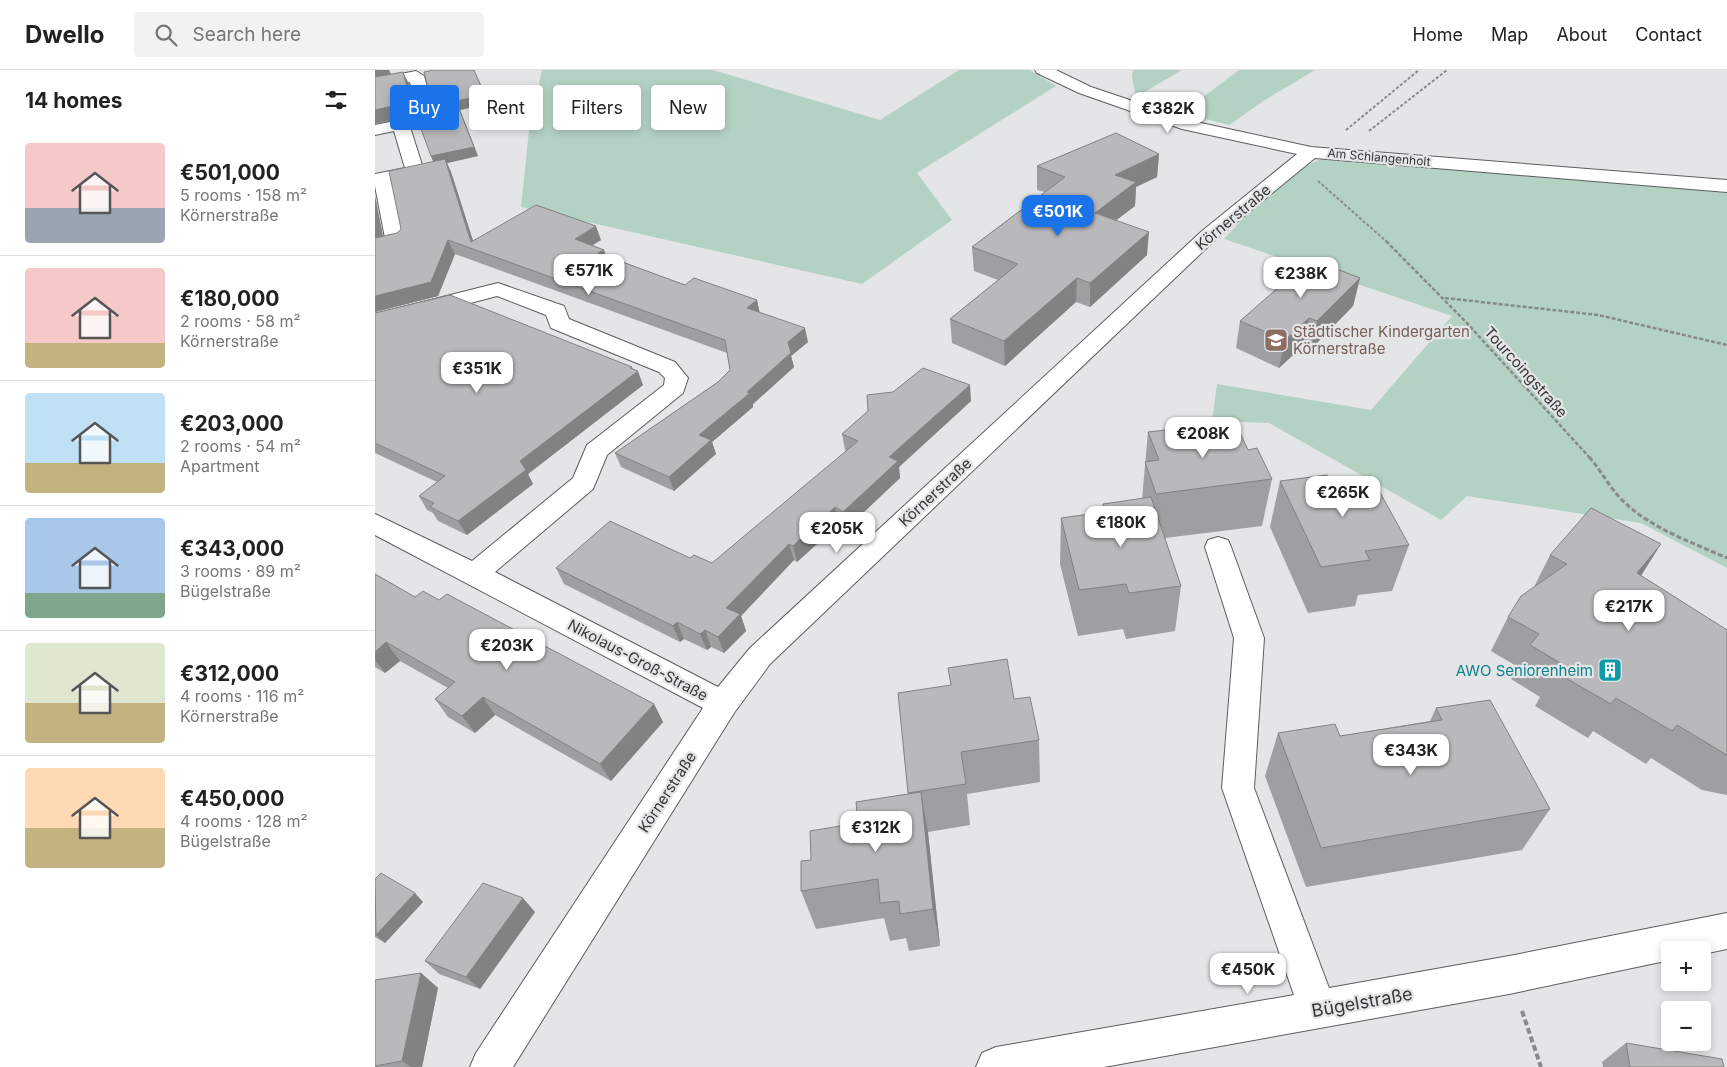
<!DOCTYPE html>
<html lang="en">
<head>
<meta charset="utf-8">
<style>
	body { margin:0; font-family:Inter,sans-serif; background:#f2f2f2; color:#222; height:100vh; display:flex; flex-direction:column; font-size:19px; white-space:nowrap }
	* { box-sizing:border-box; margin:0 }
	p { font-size:16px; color:#767676 }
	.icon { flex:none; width:28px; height:28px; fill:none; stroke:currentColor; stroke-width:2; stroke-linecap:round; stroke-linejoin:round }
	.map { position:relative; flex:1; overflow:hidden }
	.drawer { display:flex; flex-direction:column; background:#fff; width:375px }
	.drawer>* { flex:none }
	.hud { position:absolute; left:15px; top:15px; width:475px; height:45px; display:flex; gap:10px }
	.tools { position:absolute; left:1286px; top:871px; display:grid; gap:10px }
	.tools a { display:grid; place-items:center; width:50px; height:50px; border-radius:5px; background:#fff; box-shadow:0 2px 8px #0003; font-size:25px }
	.price { position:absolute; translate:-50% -42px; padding:0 11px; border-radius:10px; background:#fff; color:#222; font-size:16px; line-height:32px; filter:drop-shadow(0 1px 2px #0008) }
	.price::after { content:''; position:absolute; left:50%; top:30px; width:15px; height:11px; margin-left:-8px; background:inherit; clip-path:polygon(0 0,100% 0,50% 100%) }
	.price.on { background:#1a73e8; color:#fff }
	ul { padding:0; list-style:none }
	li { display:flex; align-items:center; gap:15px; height:125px; padding:0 25px }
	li+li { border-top:1px solid #e0e0e0 }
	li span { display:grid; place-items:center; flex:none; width:140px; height:100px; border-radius:5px; color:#555 }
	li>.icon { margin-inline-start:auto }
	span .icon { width:60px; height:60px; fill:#fffc; stroke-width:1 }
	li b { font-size:21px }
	h2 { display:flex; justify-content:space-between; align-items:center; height:60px; padding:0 25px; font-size:21px }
	.pill { padding:0 18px; border-radius:5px; background:#fff; box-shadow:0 2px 8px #0003; font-size:18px; line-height:45px }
	.pill.on { background:#1a73e8; color:#fff }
	header { display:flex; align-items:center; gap:30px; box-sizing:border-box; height:70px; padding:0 25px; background:#fff; border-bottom:1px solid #e0e0e0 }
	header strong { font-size:24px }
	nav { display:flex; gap:28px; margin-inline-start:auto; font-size:18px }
	.search { width:350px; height:45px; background:#f2f2f2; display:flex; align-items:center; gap:12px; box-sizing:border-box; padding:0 18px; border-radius:5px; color:#767676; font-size:19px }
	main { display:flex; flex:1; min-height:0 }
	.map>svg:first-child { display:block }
	.green { fill:#b3d2c3 }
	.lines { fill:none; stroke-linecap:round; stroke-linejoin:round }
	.minor-casing { stroke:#5b5d5e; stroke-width:2 }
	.path-far3 { stroke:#88898a; stroke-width:2; stroke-dasharray:3 2; stroke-linecap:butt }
	.path-far2 { stroke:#88898a; stroke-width:2.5; stroke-dasharray:4 2; stroke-linecap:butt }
	.path-far1 { stroke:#88898a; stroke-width:3; stroke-dasharray:5 2.5; stroke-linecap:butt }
	.path { stroke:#88898a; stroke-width:4; stroke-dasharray:6 3; stroke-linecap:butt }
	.minor { fill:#fff; fill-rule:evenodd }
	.wall { fill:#9f9fa1 }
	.shaded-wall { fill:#828283 }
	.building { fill:#b9b9bb; stroke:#828283 }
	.labels { text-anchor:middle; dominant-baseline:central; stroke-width:4.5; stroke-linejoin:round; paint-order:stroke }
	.far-street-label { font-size:12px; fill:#363737; stroke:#e4e5e7 }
	.street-label { font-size:15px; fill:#363737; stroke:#e4e5e7 }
	.education-label { font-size:15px; fill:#785e54; stroke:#e4e5e7; text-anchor:start }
	.culture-label { font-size:15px; fill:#0d838f; stroke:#e4e5e7; text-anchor:end }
	.near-street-label { font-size:18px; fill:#363737; stroke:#e4e5e7 }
</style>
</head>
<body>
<header>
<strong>Dwello</strong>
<div class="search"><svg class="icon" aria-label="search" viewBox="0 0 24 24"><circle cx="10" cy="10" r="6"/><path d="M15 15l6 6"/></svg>Search here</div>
<nav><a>Home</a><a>Map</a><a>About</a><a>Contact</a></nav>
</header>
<main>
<section class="drawer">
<h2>14 homes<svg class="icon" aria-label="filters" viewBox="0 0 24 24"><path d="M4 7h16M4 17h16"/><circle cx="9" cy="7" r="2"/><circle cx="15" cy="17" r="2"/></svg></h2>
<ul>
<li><span style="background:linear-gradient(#f6c9c9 65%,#9aa5b1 0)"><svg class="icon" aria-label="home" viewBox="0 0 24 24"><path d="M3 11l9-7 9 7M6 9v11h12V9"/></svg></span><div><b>€501,000</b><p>5 rooms · 158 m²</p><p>Körnerstraße</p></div></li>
<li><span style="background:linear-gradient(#f6c9c9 75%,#c2b280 0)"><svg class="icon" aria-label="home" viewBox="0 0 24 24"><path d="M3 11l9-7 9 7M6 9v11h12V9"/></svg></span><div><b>€180,000</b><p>2 rooms · 58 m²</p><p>Körnerstraße</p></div></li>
<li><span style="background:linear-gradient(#bfe0f5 70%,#c2b280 0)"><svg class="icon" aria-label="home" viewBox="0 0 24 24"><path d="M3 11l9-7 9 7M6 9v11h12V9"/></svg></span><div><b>€203,000</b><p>2 rooms · 54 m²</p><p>Apartment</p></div></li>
<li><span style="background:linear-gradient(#a9c7e8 75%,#7fa58c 0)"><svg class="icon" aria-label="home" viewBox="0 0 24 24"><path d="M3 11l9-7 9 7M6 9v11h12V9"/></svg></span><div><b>€343,000</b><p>3 rooms · 89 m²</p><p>Bügelstraße</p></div></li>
<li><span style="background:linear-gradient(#dfe7d0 60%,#c2b280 0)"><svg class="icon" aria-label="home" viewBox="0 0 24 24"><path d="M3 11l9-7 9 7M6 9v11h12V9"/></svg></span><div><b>€312,000</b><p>4 rooms · 116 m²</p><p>Körnerstraße</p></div></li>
<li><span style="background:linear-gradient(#ffd9b3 60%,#c2b280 0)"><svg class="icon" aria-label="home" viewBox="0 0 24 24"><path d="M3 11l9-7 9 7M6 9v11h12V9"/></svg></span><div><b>€450,000</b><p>4 rooms · 128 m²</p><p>Bügelstraße</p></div></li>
</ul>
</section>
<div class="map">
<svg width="1352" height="997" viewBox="0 0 1352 997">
	<rect width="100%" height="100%" fill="#e4e5e7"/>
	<path class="green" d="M167,0h171l167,50 79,-50h71l26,16 -139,87 35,47 -90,64 -341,-77 9,-86z
		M758,0h49l-46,27 -4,-20z
		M864,0h76l-50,30 -36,25 -47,-12z
		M955,86l397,34v378l-86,-45 -174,-27 -26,24 -172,-97 -57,-2 5,-37 154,26 81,-94 -228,-77c31,-33 63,-69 106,-83z"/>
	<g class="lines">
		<g class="minor-casing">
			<path id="minor" d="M660,0h21l35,17 101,34 119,26 416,33v12l-412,-34 -99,81 -446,425 -36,49 -221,354h-43l6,-14 227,-345 -328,-173v-21l97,47 101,-83 14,-33 77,-60 1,-7 -6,-6 -108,-44 -5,-13 -49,-19 -122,32v-14l123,-31 66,23 5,13 106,43 13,16 -5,15 -76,62 -14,34 -98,83 223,115 32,-39 452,-417 95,-77 -115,-25 -103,-36 -42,-20z
				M41,1l8,5 12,43 -2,4 -24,4 14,44 -3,4 -28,6 13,60 -3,4 -28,7v-12l10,-2 -10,-52v-12l30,-6 -11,-37 -19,4v-10l44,-9 -9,-34 -35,7v-10z
				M843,467l10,3 3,7 33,91 -10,150 75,200 180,-32 218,-43v36l-24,5v-4h-33v10l-161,34 -405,73h-128l6,-14 14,-6 298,-52 -72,-207 12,-150 -29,-91 3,-7z"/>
		</g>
		<path class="path-far3" d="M971,60l73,-60
			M994,61l78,-61
			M943,111l69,61"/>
		<path class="path-far2" d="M1011,171l78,79 126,138
			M1070,228l153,17 129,30"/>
		<path class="path-far1" d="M1214,387c12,13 20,30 33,43 28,28 69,42 105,58"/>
		<path class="path" d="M1147,941l19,56"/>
		<use href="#minor" class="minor"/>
	</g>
	<path class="wall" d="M113,34l-28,6 18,46 -31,7 4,9 22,69 128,-1 -9,5 12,5 2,6 79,29 72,15 2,12 49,30 -17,14 3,11 -41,37v3l-41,35 4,12 -42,37 -53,-24 -6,-14 103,-71 12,-12 -3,-17 -272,-99 -17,42 -63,16v-116l8,40 14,-3 4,-4 32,-67 -2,-6 -1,-40z
		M784,84l-2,23 -21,10 -1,19 -19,14 31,35 -57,52 -14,-5 -71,64 -53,-23 -2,-24 48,-39 -24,-9 -2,-24 73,-55 -8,-2v-24z
		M985,208l-7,28 -42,43 -8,-3 -24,22 -43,-20 4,-27z
		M0,244l258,55 10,16 -115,89 5,10 -66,51 -29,-14 -5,-8 -6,-3 -8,-14 18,-14 -62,-29z
		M596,331l-72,66 1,11 -53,50 -8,-4 -42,38 -3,-2 -53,56 5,15 -22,22 -13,-6 -4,3 -23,-11 -4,3 -116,-58 -8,-16 134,-10 22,5 135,-112 -2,-1 -3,-16 26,-23z
		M773,362l100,18 24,29 -10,47 -97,12 16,48 -6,45 -49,8 -3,-10 -45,7 -18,-72 1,-46 41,-5 1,-9 39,-5z
		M905,411l50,2 79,62 -17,46 -34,4 -3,11 -47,7 -38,-86z
		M1175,485l91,21 86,54v165l-25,-5 -51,-32 -5,6 -53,-33 -5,7 -53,-32 5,-9 -29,-18 7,-12 -27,-16 17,-34 26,-30z
		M0,504l40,23 24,3 215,104 9,18 -52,59 -116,-66 -20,18 -27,-16 -13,-18 13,-11 -48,-27 -15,12 -10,-6z
		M523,623l116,6 25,41 1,42 -73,12 3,31 -42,7 12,114 -31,5 -3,-13 -16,3 -6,-23 -68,11 -15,-38 10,-31 47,-37 50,-29z
		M1061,638l114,101 -28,41 -216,37 -41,-111 13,-43 62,3 90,-15z
		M0,809l48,23 -38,41 -10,-6z
		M160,842l-55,77 -41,-15 -14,-13z
		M46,903l17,15 -16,79h-47v-87z
		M1251,973l98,24h-121l-1,-5z"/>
	<path class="shaded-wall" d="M0,0h14l2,4 -16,3z
		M28,2l6,12 8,31 -42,9v-14z
		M110,25l3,9 -28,6 18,46 -31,7 4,9 25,78 -45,-94 25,-55z
		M784,84l-2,23 -21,10 -1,19 -41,31 1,-24 20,-38z
		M0,126l8,41 -8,1z
		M221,156l5,14 -21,13 -5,-14z
		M774,162l-2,23 -57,52v-24z
		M73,170l7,14 -17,42 -63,16v-16z
		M229,180l4,13 -10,-10z
		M702,208l-1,24 -71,64 -1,-25z
		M985,208l-7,28 -42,43 6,-28z
		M382,230l3,14 -13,-6z
		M934,248l-6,28 -24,22 6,-28z
		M430,258l3,14 -17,14 3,11 -41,37v3l-41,35 4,12 -42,37 -5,-14 30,-42 48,-43 41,-50z
		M257,297l2,7 4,-3 5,14 -115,89 5,10 -66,51 -9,-14 62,-60z
		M595,315l1,16 -72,66 1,11 -53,50 -4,-16 46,-55z
		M460,437l4,17 -42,38 -4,-16z
		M414,474l5,16 -53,56 5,15 -22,22 -6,-16 8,-29z
		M1286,474l-22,35 -2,-6z
		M302,552l7,17 -4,3 -7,-16z
		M330,560l6,17 -4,3 -7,-16z
		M11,572l14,19 -15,12 -10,-13v-8z
		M108,627l12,18 -20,18 -13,-17z
		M279,634l9,18 -52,59 -11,-17z
		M546,722l7,41 12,113 -7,-37z
		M40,823l8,9 -38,41 -9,-8z
		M148,828l12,14 -55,77 -14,-12z
		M46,903l17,15 -16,79h-11l-9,-6z"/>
	<path class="building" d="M59,0h40l11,25 -29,6 18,46 -43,9 -14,-38 13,-2 4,-5 -10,-39z
		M28,2l8,30 -36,8v-33z
		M741,63l43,21 -44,21 21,7 -41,31 54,19 -59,51 -13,-5 -73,63 -54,-22 68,-55 -46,-17 93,-70 -28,-11z
		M70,89l26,83 65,-37 60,21 -21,13 29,11 -6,3 87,32 9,-7 63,22 -10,8 58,20 -17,14 3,11 -44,39 3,1 -51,42 12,5 -42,37 -54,-24 103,-71 12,-12 -5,-30 -277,-100 -17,42 -56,14v-58l22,-5 4,-4 -12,-58z
		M936,189l49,19 -43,43 -8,-3 -24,22 -45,-19z
		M75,225l182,72 -2,1 8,3 -118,90 6,9 -68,51 -28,-14 4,-4 -15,-7 26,-20 -70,-33v-130z
		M548,298l47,17 -81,72 9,4 -55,51 -8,-5 -42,39 -4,-2 -63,64 14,6 -22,23 -13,-7 -5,4 -23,-12 -4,4 -117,-58 54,-47 80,37 4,-3 18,8 146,-122 -16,-7 26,-23 -1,-16 26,-3z
		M860,352l13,28 9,-2 15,31 -116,15 -11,-32 14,-2 -11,-28z
		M952,405l3,8 42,-5 37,67 -44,6 5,9 -49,7 -41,-86z
		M776,427l30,89 -52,7 -3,-9 -47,6 -18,-72 44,-6 -2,-8z
		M1216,438l70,36 -24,29 90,57v125l-50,-30 -5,6 -56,-33 -5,6 -56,-32 7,-8 -32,-19 9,-11 -31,-17 13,-21 46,-32 -17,-9z
		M0,504l40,23 8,-6 16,9 8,-6 207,110 -54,60 -117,-67 -21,19 -27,-17 20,-17 -69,-40 -11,10z
		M632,589l7,40 16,-2 9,43 -78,12 5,32 -58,9 -10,-100 53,-8 -3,-17z
		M1115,630l60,109 -229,39 -43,-115 57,-9 5,12 102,-16 -6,-12z
		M546,722l12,117 -33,5 -1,-13 -19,2 -2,-24 -77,12v-30l10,-1 -1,-29 48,-8 -2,-21z
		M6,803l34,20 -39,42 -1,-56z
		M108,813l40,15 -57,79 -41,-16z
		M46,903l-19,88 -27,5v-86z
		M1251,973l96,16 2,8h-94z"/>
	<defs>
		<g id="school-square" transform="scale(1.25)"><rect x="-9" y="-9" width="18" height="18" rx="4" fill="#8d6e63" stroke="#e4e5e7"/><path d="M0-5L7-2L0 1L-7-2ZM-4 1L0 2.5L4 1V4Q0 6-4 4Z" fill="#fff"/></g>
		<g id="building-square" transform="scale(1.25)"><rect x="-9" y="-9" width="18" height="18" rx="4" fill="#0f9aa8" stroke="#e4e5e7"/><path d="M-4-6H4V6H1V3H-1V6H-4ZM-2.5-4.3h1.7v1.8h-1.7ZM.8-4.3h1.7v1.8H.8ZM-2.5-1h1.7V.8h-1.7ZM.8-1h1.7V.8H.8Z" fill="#fff"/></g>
	</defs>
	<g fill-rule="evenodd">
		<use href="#school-square" x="901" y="270"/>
		<use href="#building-square" x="1235" y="600"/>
	</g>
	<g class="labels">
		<g class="far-street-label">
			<text transform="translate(1004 87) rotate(5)">Am Schlangenholt</text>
		</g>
		<g class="street-label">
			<text transform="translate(858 147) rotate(-40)">Körnerstraße</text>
			<text transform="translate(1151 302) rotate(48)">Tourcoingstraße</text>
			<text transform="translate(560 422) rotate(-43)">Körnerstraße</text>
			<text transform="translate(263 590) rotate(28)">Nikolaus-Groß-Straße</text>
			<text transform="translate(292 722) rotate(-57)">Körnerstraße</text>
		</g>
		<g class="education-label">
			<text x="918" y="261">Städtischer Kindergarten<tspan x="918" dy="17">Körnerstraße</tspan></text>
		</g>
		<g class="culture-label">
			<text x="1218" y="600">AWO Seniorenheim</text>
		</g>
		<g class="near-street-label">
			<text transform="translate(987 932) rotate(-10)">Bügelstraße</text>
		</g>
	</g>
</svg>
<div class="tools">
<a>+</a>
<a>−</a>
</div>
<b class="price" style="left:793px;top:64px">€382K</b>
<b class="price on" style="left:683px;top:167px">€501K</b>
<b class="price" style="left:214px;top:226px">€571K</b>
<b class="price" style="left:926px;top:229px">€238K</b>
<b class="price" style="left:102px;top:324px">€351K</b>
<b class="price" style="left:828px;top:389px">€208K</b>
<b class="price" style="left:968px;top:448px">€265K</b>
<b class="price" style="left:746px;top:478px">€180K</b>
<b class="price" style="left:462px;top:484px">€205K</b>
<b class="price" style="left:1254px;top:562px">€217K</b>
<b class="price" style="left:132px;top:601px">€203K</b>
<b class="price" style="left:1036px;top:706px">€343K</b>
<b class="price" style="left:501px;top:783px">€312K</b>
<b class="price" style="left:873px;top:925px">€450K</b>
<div class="hud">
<a class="pill on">Buy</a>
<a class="pill">Rent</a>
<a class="pill">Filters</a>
<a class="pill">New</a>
</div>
</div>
</main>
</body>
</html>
